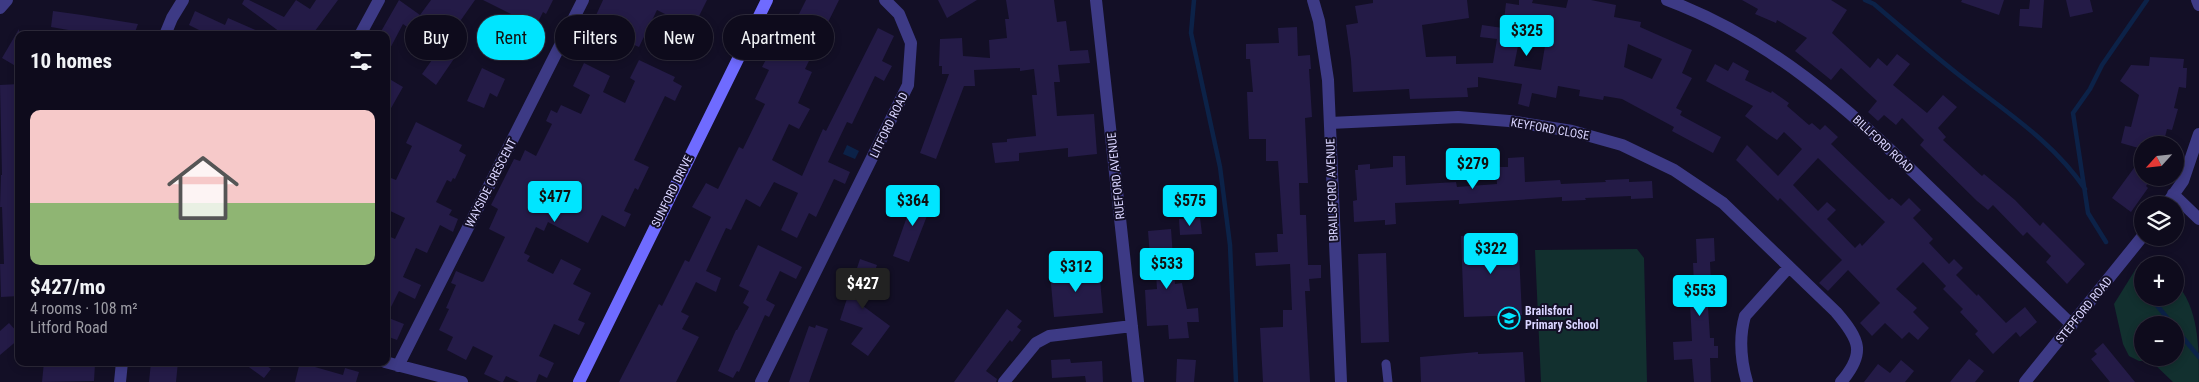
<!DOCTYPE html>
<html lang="en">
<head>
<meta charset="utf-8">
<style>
	body { margin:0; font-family:"Roboto Condensed",sans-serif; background:#1c1929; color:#f1f3f6; height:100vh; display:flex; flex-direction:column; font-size:19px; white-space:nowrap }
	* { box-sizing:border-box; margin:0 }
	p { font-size:16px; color:#9b9ba3 }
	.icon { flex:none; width:28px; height:28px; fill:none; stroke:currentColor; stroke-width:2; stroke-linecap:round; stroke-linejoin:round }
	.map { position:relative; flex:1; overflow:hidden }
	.sheet { position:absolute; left:15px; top:31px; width:375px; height:335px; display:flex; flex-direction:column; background:#0e0b1c; border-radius:10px; box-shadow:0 2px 8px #0003,0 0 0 1px #2e2b3b }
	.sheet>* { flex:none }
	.top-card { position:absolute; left:405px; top:15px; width:475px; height:45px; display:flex; gap:10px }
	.needle { width:32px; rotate:243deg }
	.buttons { position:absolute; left:2134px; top:136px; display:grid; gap:10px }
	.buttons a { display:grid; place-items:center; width:50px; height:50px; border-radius:50%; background:#0e0b1c; box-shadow:0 2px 8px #0003,0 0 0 1px #2e2b3b; font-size:25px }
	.price { position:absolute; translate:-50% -42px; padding:0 11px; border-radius:5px; background:#00e5ff; color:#111; font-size:16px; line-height:32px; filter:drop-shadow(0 1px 2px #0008) }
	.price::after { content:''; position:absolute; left:50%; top:30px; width:15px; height:11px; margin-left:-8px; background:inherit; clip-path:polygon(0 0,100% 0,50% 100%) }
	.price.active { background:#222; color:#fff }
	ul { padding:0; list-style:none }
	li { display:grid; align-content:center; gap:10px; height:265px; padding:0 15px }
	li span { display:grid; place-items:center; height:155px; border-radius:10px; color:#555 }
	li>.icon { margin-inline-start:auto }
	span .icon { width:90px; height:90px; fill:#fffc; stroke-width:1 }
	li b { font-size:21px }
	h2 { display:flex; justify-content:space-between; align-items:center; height:60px; padding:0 15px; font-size:21px }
	.chip { padding:0 18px; border-radius:22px; background:#0e0b1c; box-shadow:0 2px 8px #0003,0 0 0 1px #2e2b3b; font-size:18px; line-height:45px }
	.chip.active { background:#00e5ff; color:#111 }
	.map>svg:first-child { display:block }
	.green { fill:#12302f; fill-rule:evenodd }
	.water { fill:#0c2248 }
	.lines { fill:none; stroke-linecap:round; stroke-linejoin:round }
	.stream { stroke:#0c2248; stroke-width:4.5 }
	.building { fill:#241b47; fill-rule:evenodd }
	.lane { stroke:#3d3a85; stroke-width:9 }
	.street { stroke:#3d3a85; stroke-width:12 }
	.secondary { stroke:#6f6bff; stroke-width:12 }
	.labels { text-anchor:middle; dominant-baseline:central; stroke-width:4; stroke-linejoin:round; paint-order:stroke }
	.street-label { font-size:12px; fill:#d9d4ff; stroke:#130f26 }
	.poi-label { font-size:12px; font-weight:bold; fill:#d9d4ff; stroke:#130f26; text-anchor:start }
</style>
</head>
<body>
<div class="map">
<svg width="2199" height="382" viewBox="0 0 2199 382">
	<rect width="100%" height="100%" fill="#130f26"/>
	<path class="green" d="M1637,249l7,9 3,124h-106l-6,-132z
		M2137,267h5v31h33v-16c24,25 24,65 24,100h-26l-22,-21h-12l-10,-5 -6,-12 -9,-40zM2142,325h33v33h-33z"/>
	<path class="water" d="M847,145l12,6 -4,8 -12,-5z"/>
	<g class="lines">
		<path class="stream" d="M1194,0l-3,33 29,134 10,78 6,137
			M1865,0l9,4c28,24 56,48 85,71 44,35 94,66 126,114
			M2106,242l-18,-29 -15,-100 17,-24 12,-24 45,-65
			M2138,280l4,6
			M2151,298l22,27
			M2175,328l24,29"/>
	</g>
	<path class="building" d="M244,0h5l35,17 12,-17 14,9 6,-9h22l-26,35h-28l-42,-31z
		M399,0l21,15 11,-15h44l-26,37 13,10 -26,38 -14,-11 17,-24 -36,-26 -17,32v-21h-7z
		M483,0h70l-7,14 -3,-2 -10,20 9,5 -7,14 -10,-4 -6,13 -25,-12 17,-34z
		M603,0h104l-14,28 -36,-18 -18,37 -48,-21z
		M806,0h33l-34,69 7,3 -14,31 12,6 -11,20 -10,-5 -17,36 30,16 21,-47 3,2 52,-103 16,8 -12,25 10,5 -8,15 -9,-5 -23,48 -5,-2 -19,40 22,10 -5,12 -11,-5 -18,38 -7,-4 -12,25 -16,-8 17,-37 -24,-11 -14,25 -14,-8 -15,31 -5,-2 -20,43 15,7 -5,14 -20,-10 -15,30 8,4 -7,13 17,8 -23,45h-57l40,-78 3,2 23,-46 4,2 22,-45 -19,-10 14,-24 12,6 21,-42 4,2 22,-45 -10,-5 14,-29 -7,-3 8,-15 12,6 13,-26 -4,-2z
		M938,0h39l-30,18z
		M1006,0h48l3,22 9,-1 4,30 18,-1 2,13 -32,2 2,17h-6l3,34 37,-2 3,40 -29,3v-9l-49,5v8l-24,2 -3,-20 15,-1v-3l29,-3 -4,-41h5l-3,-26 -14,2v-3l-46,2 1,16h-11l-28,73 -16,-6 29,-79h-7v-8h-3l1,-27 22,-1 1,18 27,2 -1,-18 18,-2 -2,-19h4z
		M1373,0h94l2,18 -47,7 4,32 30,-1v8l37,-1 4,-24 -17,-2 2,-12 21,3 3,-25 13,2v-5h14l-1,3 34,5 2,-8h23l25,5 -2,12 27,5 -1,5 52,23 -10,23 10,5 -16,30 6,3 -2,4 41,22 -8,16 -41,-22 2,-4 -52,-28 -18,-3 -1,4 -24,-4 1,-6 -22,-4 -2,12 -24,-5 -3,14 -11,-3 4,-20 -44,-7v10l-11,1 1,9 -58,2 -1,-10 -56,3 -2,-32 -5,-35 12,-2 -3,-17 18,-3zM1520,36l26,4 -5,30 -27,-4zM1628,44l34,15 -10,20 -28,-12z
		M1742,0h89l16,10 -15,23 38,35 8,-10 9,8 10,-12 13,10 -17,21 34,28 16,-18 14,12 -19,21 8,9 -3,3 39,36 2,-2 31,26 25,26 3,-4 42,42 -18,20 -21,-22 5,-6 -24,-24 -4,4 -30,-31 -5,5 -11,-9 -57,-56 4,-5 -22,-22 -6,7 -12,-10 -6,6 -10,-9 9,-11 -36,-33 -10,12 -36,-29 12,-13 -30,-18 -1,3 -21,-9 3,-5z
		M1962,0h42l-5,15 -38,-13z
		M2030,0h14l-2,28 -23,-2 1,-17h9z
		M2066,0h24l3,12 -23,5z
		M53,11l29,4 56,9 -4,11h-55l1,-3 -29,-5z
		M195,11l30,14 3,-7 39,17h-58l-20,-10z
		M1297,27l1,29 12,-1 1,14h-2l3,48 -7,1 3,65h-9l1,32h6l2,50h13v13l-12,1 1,12h-5l5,91h-47l-3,-54 23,-1v-17h9l-2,-46 -34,2 -1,-13 23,-1 -1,-18h6l-5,-73h-12v-22h-17l-2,-47h6l-3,-33h-4v-15l33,-1 -1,-15z
		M19,29v39l-17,-10z
		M2150,57l34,2 -1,9h4l-1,20 -7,-1 -5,21 4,1 -6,21 -5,-1 -4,16h-21v4l-21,-6 4,-17 6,1 8,-32 -19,-14 11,-16 18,1z
		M639,60l36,17 -2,4 9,5 -7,15 -10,-5 -31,64 15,7 -11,23 -3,-2 -11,23 7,3 -6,13 -23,-12 -14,28 -40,-21 -4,9 -8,-4 -12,26 6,3 -3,5 26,13 8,-15 20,10 -8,15 18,9 -13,27 7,3 -6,12 -25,-11 -15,32 15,7 -7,15 -8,-4 -3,8h-17l-13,-6 -3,6h-2l-17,-8 9,-18 -20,-10 -7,14 -19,-10 6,-13 -14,-7 10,-21 -3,-1 10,-23 -5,-2 5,-12 26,11 2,-1 21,-44 -16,-8 9,-20 -7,-4 23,-46 6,2 5,-11 11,6 16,-32 -6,-3 5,-11 6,3 4,-8 20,9 9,-19 -17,-9 11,-23 26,13 -7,16 22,11 10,-22 -5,-3z
		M1733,62l16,9 -4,9 26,13 1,-2 17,12 -2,3 22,19 3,-2 8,7 5,-5 13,12 -7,7 58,56 3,-2 9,8 8,-8 12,12 -8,8 20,21 -4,4 20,21 5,-5 9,9 -7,7 21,21 1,-2 28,29 19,-16 12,15 -17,15 -4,-5 -23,22 -18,-20 3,-3 -18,-19 3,-3 -20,-20 3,-3 -23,-24 -27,27 21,19 -4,4 16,16 -11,12 -9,-8 -7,7 -17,-16 -13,13 -12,-13 20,-20 -32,-33 -20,21 -9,-8 23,-23 -62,-62 -2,3 -42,-41 11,-15 31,31 24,-27 -18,-17 -7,8 -9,-6 -23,-18 8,-10 -47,-25 9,-17 13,7zM1818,158l67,64 -23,24 -2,-3 -5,5 -28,-29 9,-9 -9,-8 -9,9 -25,-26z
		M482,68l23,11 -8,18 -7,-4 -6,15 -17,-7z
		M386,77l17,10 -17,30z
		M19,84v86h-2l2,126 -18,1 -1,-33h4l-2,-57h-2l1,-32h1l-2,-90z
		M416,122l46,23 -3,6 7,4 -11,24 -2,-1 -2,4 -4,-2 -11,22 16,8 -3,5 9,4 -5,13 -13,-7 -13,28 -11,-5 -13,29 18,8 -6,14 -16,-8 -13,26 18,7 -7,16 -11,-4v-101l9,4 10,-21 -19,-9v-33l10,4 16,-34 -6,-3z
		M1393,156h12l1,29 50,-3 1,5 40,-3 -1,-17h12v-9l16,-1 1,25 35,-2 1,4 45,-2 -1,-2 24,-1v3l23,-1 1,17 -22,1v-3l-46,2 1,2 -24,1v-4l-103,7v-4l-64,3 1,21 -11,1v-5l-31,2 -1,-21 4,-1 -2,-30h3v-5l12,-1v5l23,-2z
		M2142,157v21h11l-7,8 2,2 -17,24 -19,-14z
		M921,192l13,6 -25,64 -16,-6 21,-59 4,2z
		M1200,218l2,16 -22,1 -1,-16z
		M1171,229l4,55 7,-1 5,26 11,-1 1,14h-12l2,16 -20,1 -1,-14 -21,1 -2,-36 12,-1 -2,-32h-5l-2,-26z
		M1518,233l4,82 -58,2 -3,-81z
		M1714,238l1,23 -5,1 1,22h-4l1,23 2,31h4v8h4v12h-8l1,24h-17l-2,-23 -18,1 -1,-18 19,-1 -3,-56h5l-1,-22h4l-1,-24z
		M758,245l44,22 -6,12 -16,-8 -14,29 9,5 -6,12 -4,-2 -26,57 -2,-1 -4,7 -15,-7 18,-41h1l12,-23 -6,-4 6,-12 -10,-5z
		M1386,253l3,89 -28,1 -3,-89z
		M860,259l17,6 -14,41 27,20 -22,30 -17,-12 12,-16 -23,-8z
		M1099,269l4,44 -49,4 -4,-44z
		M1007,309l15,12 -5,6 4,3 -9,12 -2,-2 -24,31 11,8 -1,3h-42z
		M9,323l10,11v5l-19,16v-24z
		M816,325l12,4 -19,53h-20l20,-56 6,2z
		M2103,343l32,39h-25l-19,-23 6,-5 -3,-3z
		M1478,352v2l45,-2 2,30h-104l-1,-25z
		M1070,359l1,4 31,-2 1,21h-17l-1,-6 -33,2 -1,-18z
		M1177,359l19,1 -2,22h-18z
		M1969,359l15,12 -9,11h-25z
		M1901,360l13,11 -9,11h-41l14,-18 12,9z
		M44,362l51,2 -1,17 -52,1z
		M151,362h27l-2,20h-27z
		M242,362h20l9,7 -7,9z
		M300,362h16l-1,5 28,8 2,-7 14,4 -3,10h-61z"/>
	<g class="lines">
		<path class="lane" d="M1386,364l2,18"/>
		<path class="street" d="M1096,0l42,382
			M1313,0l6,21 9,59 13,302
			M1667,0c106,40 178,106 258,183 49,47 98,95 147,142
			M2197,0l2,5
			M0,8l7,-8
			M165,35l7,-17 11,-18
			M360,35l19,-35
			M1330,123l128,-6 51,4 63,10 50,14 52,25 49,33 113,109c24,28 30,41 5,70
			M2173,194l26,25
			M2166,205l17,-24 16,-47
			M385,362l77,20
			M398,366l185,-366
			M120,382l2,-20
			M761,382l147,-297 3,-42 -12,-29 -14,-14
			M1004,382l32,-39 13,-7 83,-10
			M1747,382c-6,-21 -8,-45 -2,-66l44,-49
			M2025,382l117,-145"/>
		<path class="secondary" d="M579,382l188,-382"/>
	</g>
	<defs>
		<g id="school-ring" transform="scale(1.125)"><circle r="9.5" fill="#130f26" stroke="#00e5ff" stroke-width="1.5"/><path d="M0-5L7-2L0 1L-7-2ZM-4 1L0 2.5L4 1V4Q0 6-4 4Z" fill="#00e5ff"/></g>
	</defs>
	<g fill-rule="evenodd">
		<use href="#school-ring" x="1509" y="318"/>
	</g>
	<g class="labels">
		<g class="street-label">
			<text transform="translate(889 125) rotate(-64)">LITFORD ROAD</text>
			<text transform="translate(1550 129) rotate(10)">KEYFORD CLOSE</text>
			<text transform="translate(1883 144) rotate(43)">BILLFORD ROAD</text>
			<text transform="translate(1116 176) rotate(-96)">RUEFORD AVENUE</text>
			<text transform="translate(491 183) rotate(-63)">WAYSIDE CRESCENT</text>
			<text transform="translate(1332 190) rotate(-92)">BRAILSFORD AVENUE</text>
			<text transform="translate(672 191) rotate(-64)">SUNFORD DRIVE</text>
			<text transform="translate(2084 310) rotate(-51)">STEPFORD ROAD</text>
		</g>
		<g class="poi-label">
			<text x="1525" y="311">Brailsford<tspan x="1525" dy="14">Primary School</tspan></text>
		</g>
	</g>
</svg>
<div class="buttons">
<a><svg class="needle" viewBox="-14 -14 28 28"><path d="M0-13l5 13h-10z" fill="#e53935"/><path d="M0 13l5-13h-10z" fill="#9b9ba3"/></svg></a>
<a><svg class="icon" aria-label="layers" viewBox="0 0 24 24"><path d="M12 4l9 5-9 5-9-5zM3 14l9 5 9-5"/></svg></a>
<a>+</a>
<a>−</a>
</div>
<b class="price" style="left:1527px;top:57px">$325</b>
<b class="price" style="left:1473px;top:190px">$279</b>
<b class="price" style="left:555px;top:223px">$477</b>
<b class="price" style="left:913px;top:227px">$364</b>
<b class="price" style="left:1190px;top:227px">$575</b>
<b class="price" style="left:1491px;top:275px">$322</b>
<b class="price" style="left:1167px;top:290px">$533</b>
<b class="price" style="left:1076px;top:293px">$312</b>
<b class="price active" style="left:863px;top:310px">$427</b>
<b class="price" style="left:1700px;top:317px">$553</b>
<div class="top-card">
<a class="chip">Buy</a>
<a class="chip active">Rent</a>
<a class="chip">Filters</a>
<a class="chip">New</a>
<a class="chip">Apartment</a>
</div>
<section class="sheet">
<h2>10 homes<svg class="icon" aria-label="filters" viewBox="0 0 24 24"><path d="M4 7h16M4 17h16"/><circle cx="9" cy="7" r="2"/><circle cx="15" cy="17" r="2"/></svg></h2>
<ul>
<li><span style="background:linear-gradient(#f6c9c9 60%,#8fb573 0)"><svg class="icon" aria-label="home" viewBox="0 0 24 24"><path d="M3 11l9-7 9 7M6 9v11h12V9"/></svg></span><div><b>$427/mo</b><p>4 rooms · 108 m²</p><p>Litford Road</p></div></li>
</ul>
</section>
</div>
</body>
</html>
